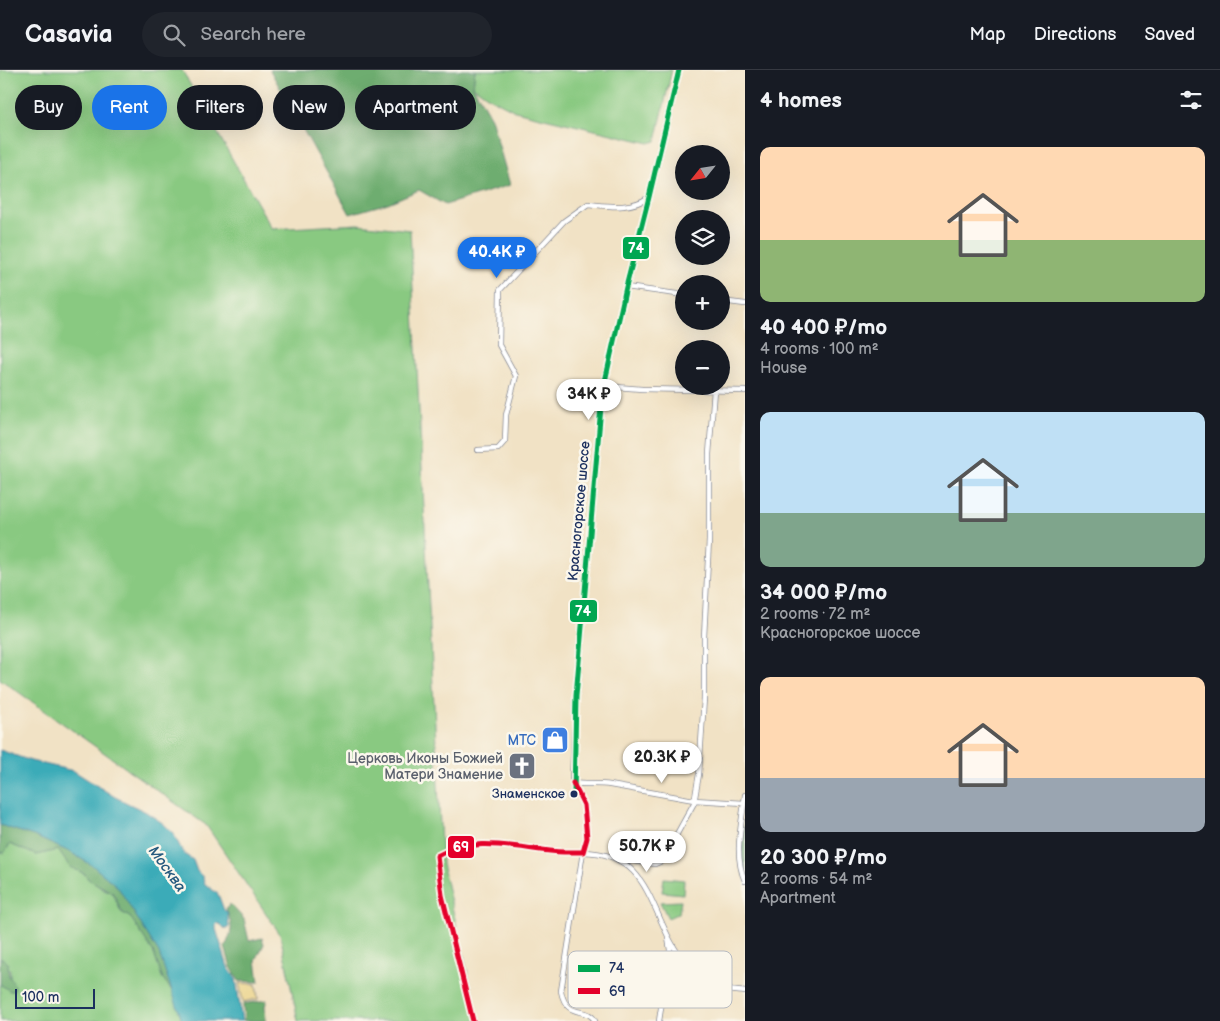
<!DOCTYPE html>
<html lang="en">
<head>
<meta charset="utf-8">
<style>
	body { margin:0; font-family:"Balsamiq Sans",sans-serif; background:#20242c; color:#f1f3f6; height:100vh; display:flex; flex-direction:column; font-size:19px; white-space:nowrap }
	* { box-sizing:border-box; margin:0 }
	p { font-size:16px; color:#9ea1a6 }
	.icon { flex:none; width:28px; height:28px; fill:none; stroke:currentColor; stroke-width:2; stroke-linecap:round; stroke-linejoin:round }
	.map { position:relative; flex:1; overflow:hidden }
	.sheet { display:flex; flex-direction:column; background:#171b24; width:475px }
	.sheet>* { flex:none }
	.top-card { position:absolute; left:15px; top:15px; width:475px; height:45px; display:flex; gap:10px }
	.needle { width:32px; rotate:240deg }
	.buttons { position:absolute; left:675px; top:75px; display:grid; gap:10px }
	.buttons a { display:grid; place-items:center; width:55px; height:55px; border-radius:50%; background:#171b24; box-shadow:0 5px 20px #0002; font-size:25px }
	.scale { position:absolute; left:15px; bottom:12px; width:80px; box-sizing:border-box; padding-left:5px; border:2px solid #1b2f5e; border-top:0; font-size:14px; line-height:18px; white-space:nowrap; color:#1b2f5e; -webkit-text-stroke:4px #fbf7ec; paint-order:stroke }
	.price { position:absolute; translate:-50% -42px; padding:0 11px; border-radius:18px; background:#fff; color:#222; font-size:16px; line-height:32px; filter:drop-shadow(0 1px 2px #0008) }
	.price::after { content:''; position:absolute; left:50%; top:30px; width:15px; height:11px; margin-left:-8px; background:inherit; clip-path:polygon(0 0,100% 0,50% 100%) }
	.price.active { background:#1a73e8; color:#fff }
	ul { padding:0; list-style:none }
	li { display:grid; align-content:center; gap:10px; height:265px; padding:0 15px }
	li span { display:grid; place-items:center; height:155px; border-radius:10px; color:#555 }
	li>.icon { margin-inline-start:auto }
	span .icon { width:90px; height:90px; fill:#fffc; stroke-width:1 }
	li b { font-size:21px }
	h2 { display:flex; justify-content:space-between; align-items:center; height:60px; padding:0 15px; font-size:21px }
	.pill { padding:0 18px; border-radius:22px; background:#171b24; box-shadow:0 5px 20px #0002; font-size:18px; line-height:45px }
	.pill.active { background:#1a73e8; color:#fff }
	header { display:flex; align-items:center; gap:30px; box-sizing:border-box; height:70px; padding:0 25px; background:#171b24; border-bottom:1px solid #363941 }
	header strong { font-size:24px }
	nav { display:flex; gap:28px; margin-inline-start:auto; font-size:18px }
	.search { width:350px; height:45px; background:#20242c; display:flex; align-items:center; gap:12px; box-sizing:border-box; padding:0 18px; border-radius:28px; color:#9ea1a6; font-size:19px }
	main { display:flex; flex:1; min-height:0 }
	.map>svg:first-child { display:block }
	.green { fill:#89c981; stroke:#527c70 }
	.forest { fill:#6ead6f; stroke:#446e66 }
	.sand { fill:#eeda9e; stroke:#84847e }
	.water { fill:#3babb8; stroke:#2b6d8b }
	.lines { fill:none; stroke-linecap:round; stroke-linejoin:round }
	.minor-casing { stroke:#868892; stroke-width:6 }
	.tertiary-casing { stroke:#868892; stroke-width:8 }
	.minor { stroke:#fff; stroke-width:4.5 }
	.tertiary { stroke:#fff; stroke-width:5.5 }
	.bus-1-casing { stroke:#fbf7ec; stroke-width:9 }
	.bus-2-casing { stroke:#fbf7ec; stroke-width:9 }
	.bus-1 { stroke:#00a651; stroke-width:5 }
	.bus-2 { stroke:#e4002b; stroke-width:5 }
	.bus-dot { fill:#1b2f5e; stroke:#fbf7ec; stroke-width:2 }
	.labels { text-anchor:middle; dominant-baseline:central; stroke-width:5; stroke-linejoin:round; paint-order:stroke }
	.bus-label { font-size:13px; fill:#1b2f5e; stroke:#fbf7ec; text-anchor:end }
	.street-label { font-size:14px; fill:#1b2f5e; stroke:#fbf7ec }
	.shop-label { font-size:14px; fill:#366cbe; stroke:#fbf7ec; text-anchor:end }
	.worship-label { font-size:14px; fill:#5b616d; stroke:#fbf7ec; text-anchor:end }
	.water-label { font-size:15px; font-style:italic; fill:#265a7e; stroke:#fbf7ec }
	.key { fill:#fbf7ec; stroke:#b8bbc1; stroke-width:1 }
	.key-label { font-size:14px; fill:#1b2f5e }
	.line-badge { stroke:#fbf7ec; stroke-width:2 }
	.badge-label { font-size:14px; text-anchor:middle; font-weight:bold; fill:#fff }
</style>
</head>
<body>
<header>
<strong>Casavia</strong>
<div class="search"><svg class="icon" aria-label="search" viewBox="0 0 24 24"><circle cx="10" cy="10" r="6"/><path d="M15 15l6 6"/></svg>Search here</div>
<nav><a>Map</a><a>Directions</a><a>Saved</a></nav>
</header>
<main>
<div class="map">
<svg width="745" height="951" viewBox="0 0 745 951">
	<rect width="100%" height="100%" fill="#fbf7ec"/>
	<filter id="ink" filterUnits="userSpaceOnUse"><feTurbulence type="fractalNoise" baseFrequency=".02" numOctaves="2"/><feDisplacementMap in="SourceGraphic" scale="10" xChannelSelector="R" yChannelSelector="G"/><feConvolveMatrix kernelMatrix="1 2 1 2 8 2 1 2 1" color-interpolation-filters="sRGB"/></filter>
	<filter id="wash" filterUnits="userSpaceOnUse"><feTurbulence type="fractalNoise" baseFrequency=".0096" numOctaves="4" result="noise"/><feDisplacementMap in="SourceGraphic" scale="20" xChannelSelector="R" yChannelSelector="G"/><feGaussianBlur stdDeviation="1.12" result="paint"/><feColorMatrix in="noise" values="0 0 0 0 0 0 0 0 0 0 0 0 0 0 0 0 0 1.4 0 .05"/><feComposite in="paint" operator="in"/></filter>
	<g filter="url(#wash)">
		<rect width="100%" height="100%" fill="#f1e2c5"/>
		<path class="green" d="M0,0h182l90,159 86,-5 52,6 32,634 37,157h-181l-18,-87 -74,-109 -206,-146z
			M475,0h197l-16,71 -7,2 -134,-32 -25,-13 -17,-12z
			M10,774l26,11 22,-5 12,17 15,7 17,14 11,5 8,19 10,6 22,33 9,26 11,15 8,25v4h-181v-37l10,7v-21l-8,-12 -2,1v-106h4z
			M664,808l20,2 -1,14 -21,-2z
			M681,831l-2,12 -11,5 -8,-16z"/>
		<path class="forest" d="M270,0h205l-2,16 18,32 19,67 -65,20 -26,-15 -31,13 -38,11z
			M745,745v60h-1l-3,-20z
			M0,755l34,11 36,16 23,14 25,21 41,66 14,39 -11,-15 -9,-26 -22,-33 -9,-6 -9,-19 -25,-14 -3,-5 -15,-7 -12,-17 -22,5 -26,-11 -6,9h-4z
			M230,834l14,15 5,22 13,-3 2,6 -8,16 3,22 -20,-1 -8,-14 -6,-20c8,-17 8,-21 1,-38z
			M2,888l6,5 1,13 6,10 -2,5h-3l-10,-7v-25z
			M267,930l-2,6 1,15h-22l-1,-17z"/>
		<path class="sand" d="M239,913l17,1 2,15 -15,3z"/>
		<path class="water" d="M0,680l31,11 43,10 41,26 31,15 18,12 9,9 11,21 9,6 4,11 6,6 1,6 14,11 6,16 3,2 2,15 -5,2 -6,-6 -2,2v4l12,38 8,12 6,42h-61v-4l-22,-64 -41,-66 -25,-21 -23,-14 -36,-16 -34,-11z"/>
	</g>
	<g filter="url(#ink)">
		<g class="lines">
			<g class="minor-casing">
				<path id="minor" d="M626,217l58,8
					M721,231l24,3
					M604,314l12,3 26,2 103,2
					M478,380l20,-1 7,-8 1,-26 10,-39 -17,-31 1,-55 64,-69 24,-17c21,2 43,6 61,-7
					M573,713c12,2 25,0 37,2l84,15 50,3
					M745,725c-3,29 -12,59 0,86
					M618,789l37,5 7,-3 32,-58 5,-29 5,-76v-61l5,-97v-86l5,-64
					M473,951l-31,-126 -5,-39c39,-22 85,-6 127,-4 6,0 13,0 19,0l4,-14 -3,-33 -11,-22
					M595,951c-8,-16 -28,0 -34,-30l22,-139c57,1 64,41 85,84 7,15 18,29 26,43 14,14 33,10 51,13
					M659,951l11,-71 -2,-12"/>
			</g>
			<g class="tertiary-casing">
				<path id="tertiary" d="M573,713l3,-87 26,-301 24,-108 23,-90 30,-127"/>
			</g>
			<use href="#minor" class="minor"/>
			<use href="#tertiary" class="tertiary"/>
			<g class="bus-1-casing">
				<path id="bus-1" d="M574,724l2,-98 26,-301 24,-108 23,-90 30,-127"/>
			</g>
			<g class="bus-2-casing">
				<path id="bus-2" d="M473,951l-31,-126 -5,-39c39,-22 85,-6 127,-4 6,0 13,0 19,0l4,-14 -3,-33 -11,-22"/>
			</g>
			<use href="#bus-1" class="bus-1"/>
			<use href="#bus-2" class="bus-2"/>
		</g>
	</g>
	<defs>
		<g id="shop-square" transform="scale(1.4375)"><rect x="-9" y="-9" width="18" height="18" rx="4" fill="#3f7fe0" stroke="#fbf7ec"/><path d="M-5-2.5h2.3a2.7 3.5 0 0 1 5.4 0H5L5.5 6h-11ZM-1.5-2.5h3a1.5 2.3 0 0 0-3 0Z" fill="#fff"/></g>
		<g id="church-square" transform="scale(1.4375)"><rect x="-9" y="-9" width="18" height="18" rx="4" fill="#6b7280" stroke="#fbf7ec"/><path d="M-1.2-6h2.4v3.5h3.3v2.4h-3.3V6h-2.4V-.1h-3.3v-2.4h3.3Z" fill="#fff"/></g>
	</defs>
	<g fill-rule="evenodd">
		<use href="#shop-square" x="555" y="670"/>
		<use href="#church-square" x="522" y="696"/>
	</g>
	<circle class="bus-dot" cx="574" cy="724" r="4.5"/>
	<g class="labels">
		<g class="bus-label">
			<text x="565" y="724">Знаменское</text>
		</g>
		<g class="street-label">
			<text transform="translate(579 441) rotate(-85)">Красногорское шоссе</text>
		</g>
		<g class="shop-label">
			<text x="536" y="670">МТС</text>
		</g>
		<g class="worship-label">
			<text x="503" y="688">Церковь Иконы Божией<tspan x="503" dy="16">Матери Знамение</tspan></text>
		</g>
		<g class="water-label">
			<text transform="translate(167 799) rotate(54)">Москва</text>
		</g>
	</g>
	<rect x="568" y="881" width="164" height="57" rx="8" class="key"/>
	<rect x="578" y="895" width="22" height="7" fill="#00a651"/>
	<rect x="578" y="918" width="22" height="6" fill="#e4002b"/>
	<g class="key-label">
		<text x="609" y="903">74</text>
		<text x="609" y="926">69</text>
	</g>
	<g class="line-badge">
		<rect x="622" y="166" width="28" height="24" rx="5" fill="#00a651"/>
		<rect x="569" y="529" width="29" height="24" rx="5" fill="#00a651"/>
		<rect x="447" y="765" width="28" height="24" rx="5" fill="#e4002b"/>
	</g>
	<g class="badge-label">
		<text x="636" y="183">74</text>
		<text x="583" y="546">74</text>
		<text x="461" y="782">69</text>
	</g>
</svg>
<div class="buttons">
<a><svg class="needle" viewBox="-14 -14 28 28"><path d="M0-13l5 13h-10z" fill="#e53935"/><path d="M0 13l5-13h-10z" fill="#9ea1a6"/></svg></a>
<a><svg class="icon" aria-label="layers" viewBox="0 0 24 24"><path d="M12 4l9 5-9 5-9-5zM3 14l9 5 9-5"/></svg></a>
<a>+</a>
<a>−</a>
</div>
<div class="scale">100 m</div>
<b class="price active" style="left:497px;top:209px">40.4K ₽</b>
<b class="price" style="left:589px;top:351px">34K ₽</b>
<b class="price" style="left:662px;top:714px">20.3K ₽</b>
<b class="price" style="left:647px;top:803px">50.7K ₽</b>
<div class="top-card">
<a class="pill">Buy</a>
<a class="pill active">Rent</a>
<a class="pill">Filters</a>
<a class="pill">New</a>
<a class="pill">Apartment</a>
</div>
</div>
<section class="sheet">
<h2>4 homes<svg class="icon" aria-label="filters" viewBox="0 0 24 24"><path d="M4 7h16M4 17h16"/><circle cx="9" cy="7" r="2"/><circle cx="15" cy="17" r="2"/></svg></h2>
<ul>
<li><span style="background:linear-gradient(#ffd9b3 60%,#8fb573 0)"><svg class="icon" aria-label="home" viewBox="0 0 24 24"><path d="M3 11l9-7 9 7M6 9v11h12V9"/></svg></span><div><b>40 400 ₽/mo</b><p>4 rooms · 100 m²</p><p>House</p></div></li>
<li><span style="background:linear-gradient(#bfe0f5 65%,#7fa58c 0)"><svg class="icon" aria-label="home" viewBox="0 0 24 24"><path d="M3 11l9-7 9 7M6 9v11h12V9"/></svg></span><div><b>34 000 ₽/mo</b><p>2 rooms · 72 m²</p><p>Красногорское шоссе</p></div></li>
<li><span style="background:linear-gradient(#ffd9b3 65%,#9aa5b1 0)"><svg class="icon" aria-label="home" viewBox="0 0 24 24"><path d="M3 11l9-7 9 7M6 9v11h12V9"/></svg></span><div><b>20 300 ₽/mo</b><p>2 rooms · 54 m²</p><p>Apartment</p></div></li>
</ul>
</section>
</main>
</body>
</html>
